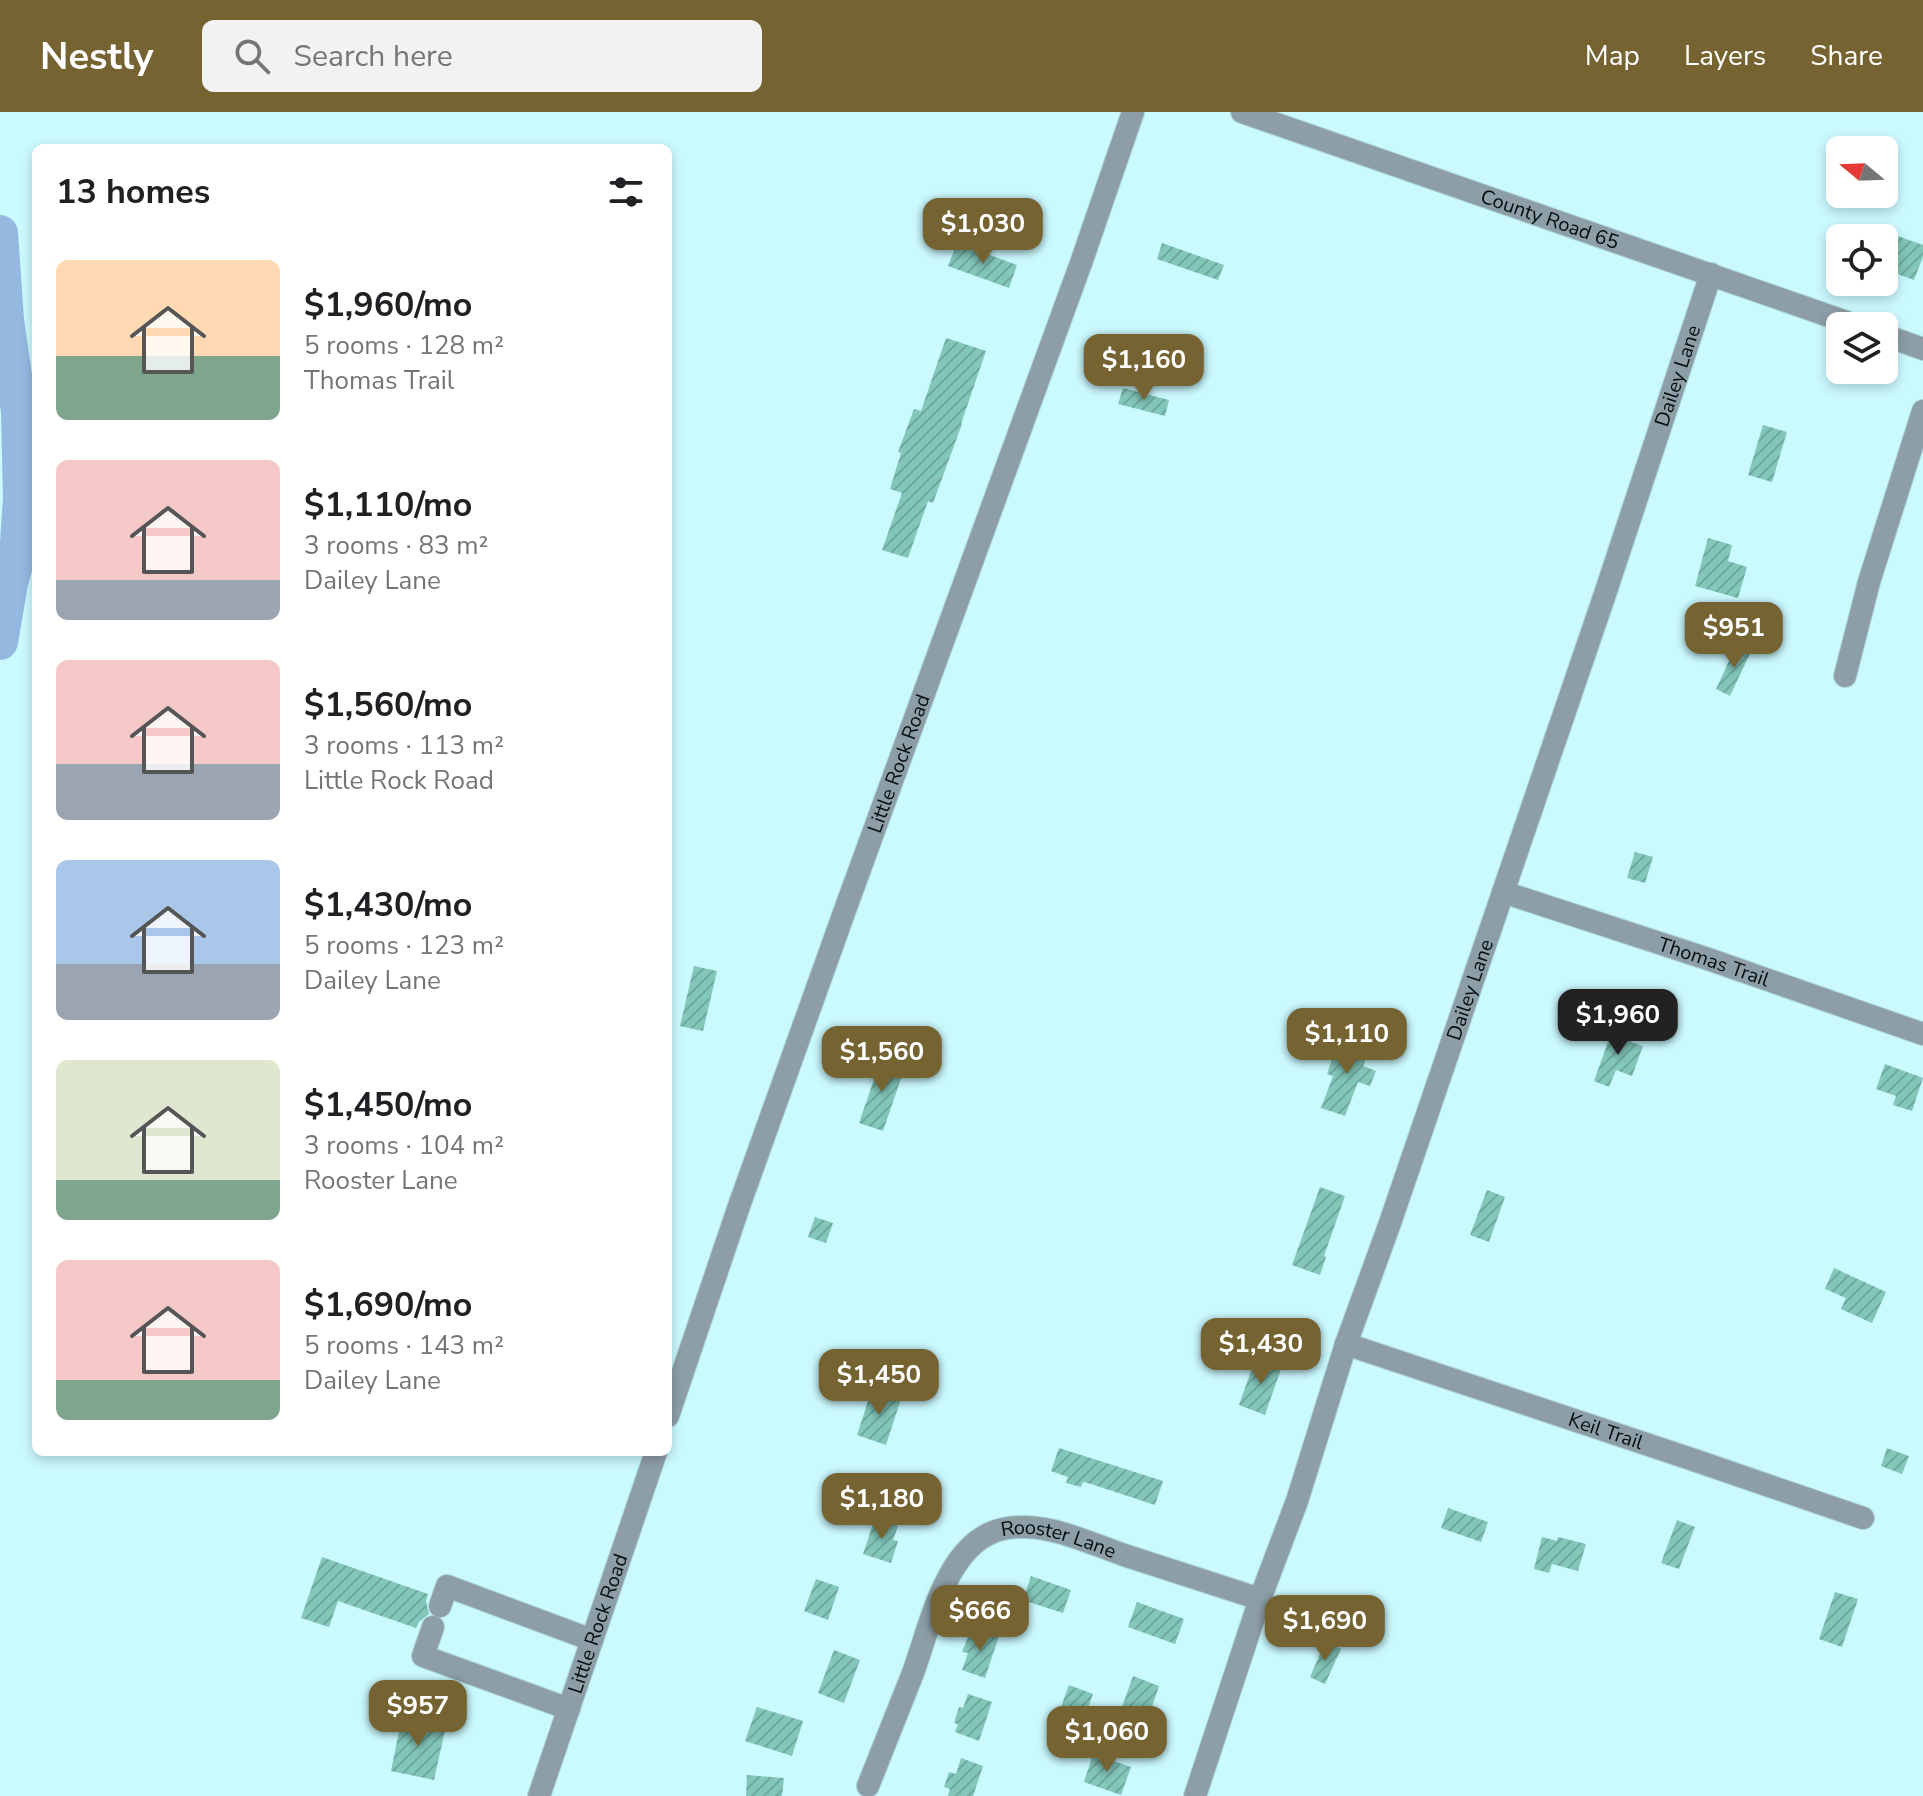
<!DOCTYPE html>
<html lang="en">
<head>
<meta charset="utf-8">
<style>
	body { margin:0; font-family:"Nunito Sans",sans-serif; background:#f2f2f2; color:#202124; height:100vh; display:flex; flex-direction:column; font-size:30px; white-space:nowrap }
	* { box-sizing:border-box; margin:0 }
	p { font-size:26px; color:#757577 }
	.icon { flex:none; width:44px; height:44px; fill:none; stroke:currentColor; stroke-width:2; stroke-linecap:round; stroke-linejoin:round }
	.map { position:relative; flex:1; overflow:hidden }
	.details { position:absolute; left:32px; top:32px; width:640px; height:1312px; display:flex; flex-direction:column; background:#fff; border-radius:12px; box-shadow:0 4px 12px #0003 }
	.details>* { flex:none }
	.needle { width:52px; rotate:289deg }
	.tools { position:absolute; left:1826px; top:24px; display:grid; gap:16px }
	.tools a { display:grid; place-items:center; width:72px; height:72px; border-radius:12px; background:#fff; box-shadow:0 4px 12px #0003; font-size:40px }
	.price { position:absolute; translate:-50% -68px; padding:0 18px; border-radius:16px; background:#766332; color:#fff; font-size:26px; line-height:52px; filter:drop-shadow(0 2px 4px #0008) }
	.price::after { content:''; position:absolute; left:50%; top:48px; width:24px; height:18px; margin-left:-12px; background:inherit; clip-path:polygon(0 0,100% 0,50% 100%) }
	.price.current { background:#222; color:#fff }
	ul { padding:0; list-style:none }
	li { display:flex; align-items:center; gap:24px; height:200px; padding:0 24px }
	li span { display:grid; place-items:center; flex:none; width:224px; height:160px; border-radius:12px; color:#555 }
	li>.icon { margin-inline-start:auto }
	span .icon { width:96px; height:96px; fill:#fffc; stroke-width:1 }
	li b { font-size:34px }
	h2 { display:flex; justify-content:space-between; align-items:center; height:96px; padding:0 24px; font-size:34px }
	header { display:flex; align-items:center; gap:48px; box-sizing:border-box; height:112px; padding:0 40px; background:#766332; color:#fff }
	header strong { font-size:38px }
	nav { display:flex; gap:44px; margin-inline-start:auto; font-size:28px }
	.search { width:560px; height:72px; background:#f2f2f2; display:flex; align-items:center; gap:20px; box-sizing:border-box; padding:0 28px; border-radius:12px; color:#757577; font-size:30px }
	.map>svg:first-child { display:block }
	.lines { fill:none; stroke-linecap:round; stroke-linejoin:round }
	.river { stroke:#94b8e0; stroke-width:36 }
	.building { fill:url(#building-hatch) }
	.minor-casing { stroke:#aad4d8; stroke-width:24 }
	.minor { stroke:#8d9ea6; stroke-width:22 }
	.labels { text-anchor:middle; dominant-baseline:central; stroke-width:6; stroke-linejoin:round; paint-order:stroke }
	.street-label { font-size:20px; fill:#010f11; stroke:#fff }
</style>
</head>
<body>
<header>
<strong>Nestly</strong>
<div class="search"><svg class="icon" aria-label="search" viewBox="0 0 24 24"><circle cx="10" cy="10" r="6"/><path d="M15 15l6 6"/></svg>Search here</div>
<nav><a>Map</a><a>Layers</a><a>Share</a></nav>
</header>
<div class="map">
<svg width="1923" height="1684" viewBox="0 0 1923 1684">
	<defs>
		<pattern id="building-hatch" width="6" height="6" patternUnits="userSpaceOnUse" patternTransform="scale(2)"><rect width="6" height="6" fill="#83c6ba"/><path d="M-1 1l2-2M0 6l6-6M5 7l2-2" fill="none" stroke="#6fa99f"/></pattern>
	</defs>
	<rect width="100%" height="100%" fill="#caf9fe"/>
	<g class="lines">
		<path class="river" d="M0,121l6,87 13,91 2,87 -4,60 -7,25 -10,59"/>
	</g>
	<path class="building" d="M1884,119l39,14v12l-9,23 -30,-11z
		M957,131l60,22 -8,23 -61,-22z
		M1162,131l62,22 -6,15 -61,-21z
		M946,226l40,13 -25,73h1l-29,79 -5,-2 -20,57 -26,-8 20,-57 -12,-4 11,-36 -3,-1 16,-43 7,2z
		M1123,276l46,12 -4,16 -47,-12z
		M1763,313l24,7 -15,50 -24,-7z
		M1708,426l24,7 -4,16 19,6 -9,31 -43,-12z
		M1737,532l14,7 -21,45 -14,-7z
		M1635,740l18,5 -8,26 -18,-5z
		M694,854l23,5 -14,60 -23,-5z
		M1613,916l20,7 -2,7 12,4 -11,30 -16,-6 -7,17 -15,-6z
		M1347,926l24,8 -8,20 13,5 -6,15 -12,-4 -13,34 -24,-8 12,-32 -6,-2 8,-23 6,2z
		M882,944l24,8 -23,67 -24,-8z
		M1885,952l38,14 -11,33 -19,-6 3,-9 -20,-7z
		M1320,1075l25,9 -21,60 2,1 -6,18 -28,-10z
		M1487,1078l18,7 -16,45 -19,-7z
		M815,1105l18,6 -7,20 -18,-6z
		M1834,1156l52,24 -14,31 -31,-14 5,-11 -21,-9z
		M1256,1245l26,9 -17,49 -26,-10z
		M872,1277l29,10 -15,46 -29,-10z
		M1059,1336l104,33 -8,24 -64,-21 -8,-2 -2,5 -15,-4 2,-6 -17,-6z
		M1887,1336l22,8 -7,18 -21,-8z
		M1448,1396l40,14 -7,20 -40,-14z
		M875,1406l23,8 -5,14 5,1 -7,22 -28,-9z
		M1677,1408l18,7 -16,42 -18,-6z
		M1542,1425l15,4 1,-4 28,7 -8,27 -26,-7 -3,9 -15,-4z
		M322,1445l106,37 -2,7 3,13 -10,8 -3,6 -78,-27 -9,26 -28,-9z
		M1031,1464l40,14 -8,23 -40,-13z
		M816,1467l23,8 -11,33 -24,-9z
		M1835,1480l23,7 -16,48 -23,-8z
		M1137,1490l47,17 -9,25 -47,-17z
		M976,1517l23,7 -14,42 -23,-8 6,-17 -6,-1 6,-15 5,1z
		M1325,1530l16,7 -16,35 -15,-7z
		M834,1538l26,10 -16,43 -26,-10z
		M1133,1564l26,10 -15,45 -27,-10z
		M1069,1573l24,9 -9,25 -24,-9z
		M968,1582l24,8 -13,39 -24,-9 3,-8 -4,-1 5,-16 4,1z
		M757,1595l46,14 -11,35 -47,-15z
		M402,1604l44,10 -12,54 -43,-9z
		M1093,1642l38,13 -10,28 -37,-13z
		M961,1646l22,8 -10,30h-25l2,-7 -6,-2 5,-15 7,2z
		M747,1663l37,3 -2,18h-36z"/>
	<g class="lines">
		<g class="minor-casing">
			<g id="minor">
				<path id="s1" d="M1242,0l616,214"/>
				<path d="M1884,223l39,14"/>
				<path d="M1845,564l24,-94 54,-171"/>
				<path id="s2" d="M1503,780l205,67 215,75"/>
				<path id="s3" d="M1346,1232l342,114 175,60"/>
				<path id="s4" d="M668,1304l71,-210 106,-296 236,-647 52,-151"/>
				<path d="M440,1494l7,-20 145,54"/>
				<path d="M433,1515l-10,29 146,53"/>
				<path id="s5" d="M868,1674c15,-37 30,-75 45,-113 17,-46 33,-132 90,-144 42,-9 85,14 124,27 44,14 89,29 133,43"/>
				<path id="s6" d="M539,1684l117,-344"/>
				<path id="s7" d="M1195,1684l65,-197 37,-98 49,-157 44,-121 214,-626 107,-323"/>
			</g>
		</g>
		<use href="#minor" class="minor"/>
	</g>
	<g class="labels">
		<g class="street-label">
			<text stroke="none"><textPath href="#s1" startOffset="326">County Road 65</textPath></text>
			<text stroke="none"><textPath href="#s7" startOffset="1500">Dailey Lane</textPath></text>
			<text stroke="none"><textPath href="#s4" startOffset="692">Little Rock Road</textPath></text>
			<text stroke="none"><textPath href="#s2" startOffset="222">Thomas Trail</textPath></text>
			<text stroke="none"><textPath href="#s7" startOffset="852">Dailey Lane</textPath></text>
			<text stroke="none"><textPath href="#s3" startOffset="274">Keil Trail</textPath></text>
			<text stroke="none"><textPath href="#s5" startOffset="356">Rooster Lane</textPath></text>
			<text stroke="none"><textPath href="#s6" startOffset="182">Little Rock Road</textPath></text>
		</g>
	</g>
</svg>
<div class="tools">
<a><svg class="needle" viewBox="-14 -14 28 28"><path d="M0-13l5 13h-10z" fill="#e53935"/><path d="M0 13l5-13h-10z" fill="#757577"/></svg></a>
<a><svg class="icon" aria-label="locate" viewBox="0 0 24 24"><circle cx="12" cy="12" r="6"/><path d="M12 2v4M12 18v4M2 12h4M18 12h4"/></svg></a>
<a><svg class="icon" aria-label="layers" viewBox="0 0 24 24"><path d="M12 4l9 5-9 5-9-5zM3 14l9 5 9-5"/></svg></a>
</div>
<b class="price" style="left:983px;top:154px">$1,030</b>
<b class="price" style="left:1144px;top:290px">$1,160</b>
<b class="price" style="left:1734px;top:558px">$951</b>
<b class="price current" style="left:1618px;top:945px">$1,960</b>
<b class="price" style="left:1347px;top:964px">$1,110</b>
<b class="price" style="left:882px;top:982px">$1,560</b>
<b class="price" style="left:1261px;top:1274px">$1,430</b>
<b class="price" style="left:879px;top:1305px">$1,450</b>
<b class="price" style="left:882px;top:1429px">$1,180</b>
<b class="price" style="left:980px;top:1541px">$666</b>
<b class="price" style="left:1325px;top:1551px">$1,690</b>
<b class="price" style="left:418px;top:1636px">$957</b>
<b class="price" style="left:1107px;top:1662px">$1,060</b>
<section class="details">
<h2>13 homes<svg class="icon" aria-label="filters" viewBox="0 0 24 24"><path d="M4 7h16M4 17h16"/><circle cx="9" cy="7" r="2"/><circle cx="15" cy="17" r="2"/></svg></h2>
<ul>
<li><span style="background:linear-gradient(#ffd9b3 60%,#7fa58c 0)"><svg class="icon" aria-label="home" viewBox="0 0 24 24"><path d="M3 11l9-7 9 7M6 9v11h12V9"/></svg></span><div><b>$1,960/mo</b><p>5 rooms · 128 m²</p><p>Thomas Trail</p></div></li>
<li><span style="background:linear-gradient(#f6c9c9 75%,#9aa5b1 0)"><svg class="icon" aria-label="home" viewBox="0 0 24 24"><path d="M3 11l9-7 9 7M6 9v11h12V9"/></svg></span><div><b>$1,110/mo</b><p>3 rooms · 83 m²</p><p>Dailey Lane</p></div></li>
<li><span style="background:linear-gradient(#f6c9c9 65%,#9aa5b1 0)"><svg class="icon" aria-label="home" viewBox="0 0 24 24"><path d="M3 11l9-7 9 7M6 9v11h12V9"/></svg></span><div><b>$1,560/mo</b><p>3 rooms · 113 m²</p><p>Little Rock Road</p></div></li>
<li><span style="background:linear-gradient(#a9c7e8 65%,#9aa5b1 0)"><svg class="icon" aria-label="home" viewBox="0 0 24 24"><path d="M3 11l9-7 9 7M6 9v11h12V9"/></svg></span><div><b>$1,430/mo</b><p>5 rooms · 123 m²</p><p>Dailey Lane</p></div></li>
<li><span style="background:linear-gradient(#dfe7d0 75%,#7fa58c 0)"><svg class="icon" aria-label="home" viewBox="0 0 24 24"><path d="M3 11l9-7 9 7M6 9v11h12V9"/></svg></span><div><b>$1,450/mo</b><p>3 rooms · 104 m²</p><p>Rooster Lane</p></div></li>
<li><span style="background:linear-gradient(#f6c9c9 75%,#7fa58c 0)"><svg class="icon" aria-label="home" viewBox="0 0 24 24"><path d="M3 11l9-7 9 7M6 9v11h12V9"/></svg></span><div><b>$1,690/mo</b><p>5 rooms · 143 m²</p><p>Dailey Lane</p></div></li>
</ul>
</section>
</div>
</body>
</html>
